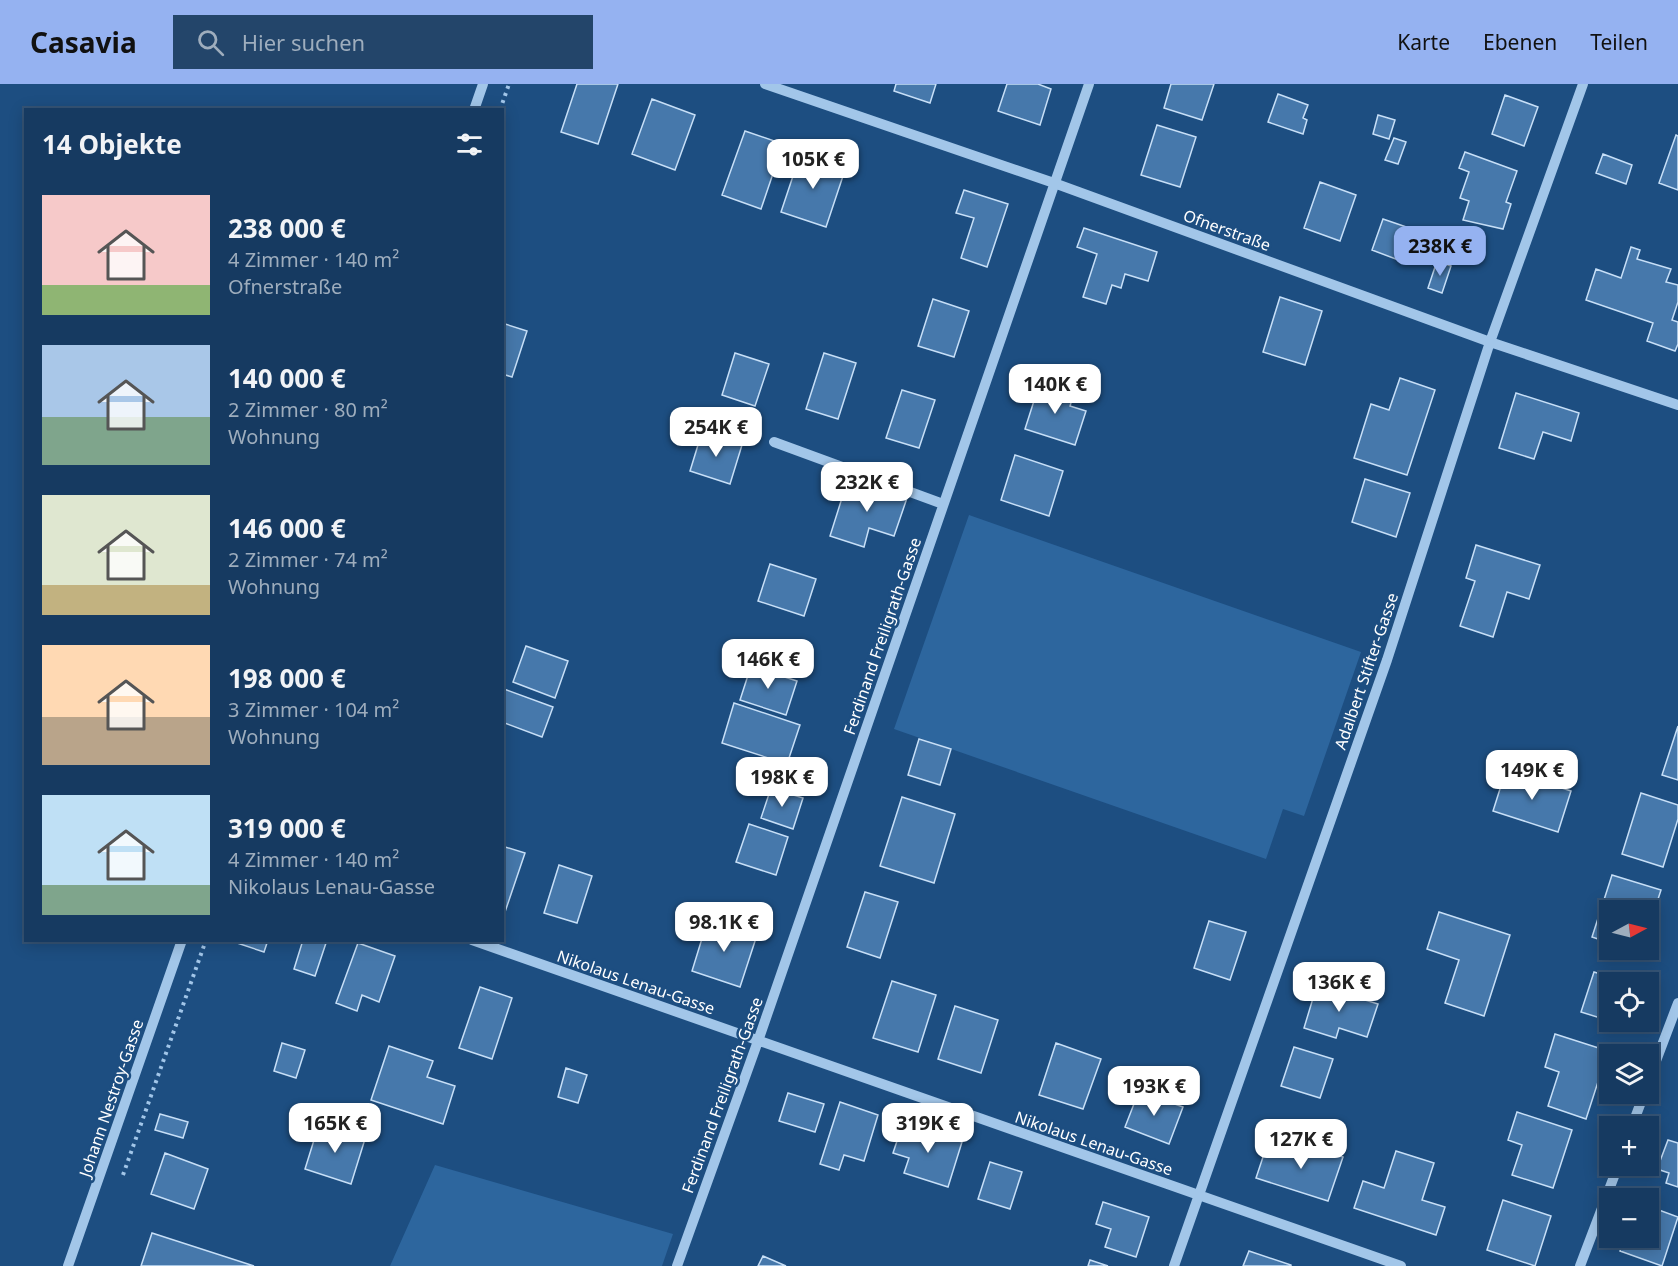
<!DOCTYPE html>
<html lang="de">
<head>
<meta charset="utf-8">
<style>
	body { margin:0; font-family:"Noto Sans",sans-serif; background:#23456a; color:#f1f3f6; height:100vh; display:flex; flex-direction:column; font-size:22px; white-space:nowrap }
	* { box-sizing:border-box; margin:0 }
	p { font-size:20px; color:#9eadbd }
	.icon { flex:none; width:33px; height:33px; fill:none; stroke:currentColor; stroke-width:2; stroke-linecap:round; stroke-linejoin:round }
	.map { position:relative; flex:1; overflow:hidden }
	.panel { position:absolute; left:24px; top:24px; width:480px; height:834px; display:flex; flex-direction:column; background:#163a61; border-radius:0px; box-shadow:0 3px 15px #0003,0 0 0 2px #355476 }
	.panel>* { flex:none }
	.needle { width:39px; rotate:83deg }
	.controls { position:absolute; left:1599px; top:816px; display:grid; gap:12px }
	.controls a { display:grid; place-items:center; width:60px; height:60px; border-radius:0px; background:#163a61; box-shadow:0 3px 15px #0003,0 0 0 2px #355476; font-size:30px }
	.price { position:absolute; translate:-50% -51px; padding:0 14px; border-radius:12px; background:#fff; color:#222; font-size:20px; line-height:39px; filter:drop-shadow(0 2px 3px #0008) }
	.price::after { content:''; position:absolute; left:50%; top:36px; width:18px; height:14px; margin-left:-9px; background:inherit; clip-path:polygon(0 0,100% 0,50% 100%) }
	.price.selected { background:#95b2f1; color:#111 }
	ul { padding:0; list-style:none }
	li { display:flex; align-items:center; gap:18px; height:150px; padding:0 18px }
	li span { display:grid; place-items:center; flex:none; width:168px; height:120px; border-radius:0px; color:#555 }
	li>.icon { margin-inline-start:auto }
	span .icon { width:72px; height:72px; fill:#fffc; stroke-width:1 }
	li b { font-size:26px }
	h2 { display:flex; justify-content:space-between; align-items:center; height:72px; padding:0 18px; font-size:26px }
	header { display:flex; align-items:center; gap:36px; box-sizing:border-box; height:84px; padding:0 30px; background:#95b2f1; color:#111 }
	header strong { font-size:28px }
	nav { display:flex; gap:33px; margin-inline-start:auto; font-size:21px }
	.search { width:420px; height:54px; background:#23456a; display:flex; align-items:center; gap:15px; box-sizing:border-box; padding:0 21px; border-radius:0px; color:#9eadbd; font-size:22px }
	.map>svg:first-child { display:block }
	.green { fill:#2d669e }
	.building { fill:#4678ab; stroke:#c7dff7; stroke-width:1.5 }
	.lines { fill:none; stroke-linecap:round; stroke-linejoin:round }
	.path { stroke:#a2c6e9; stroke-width:4; stroke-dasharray:3 4.5; stroke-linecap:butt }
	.minor { stroke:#a2c6e9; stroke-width:10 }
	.labels { text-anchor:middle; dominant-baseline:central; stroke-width:5; stroke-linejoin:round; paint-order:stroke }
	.street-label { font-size:16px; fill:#fff; stroke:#1d4e81 }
</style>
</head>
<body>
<header>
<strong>Casavia</strong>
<div class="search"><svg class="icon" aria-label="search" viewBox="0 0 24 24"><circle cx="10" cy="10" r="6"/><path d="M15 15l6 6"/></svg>Hier suchen</div>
<nav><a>Karte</a><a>Ebenen</a><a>Teilen</a></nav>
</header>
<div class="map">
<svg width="1678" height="1182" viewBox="0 0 1678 1182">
	<rect width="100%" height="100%" fill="#1d4e81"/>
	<path class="green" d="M969,431l392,137 -57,164 -21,-7 -17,50 -372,-130z
		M435,1081l238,69 -11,32h-272z"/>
	<path class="building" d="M577,0h41l-20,60 -37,-12z
		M896,0h40l-6,19 -36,-12z
		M1007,0h31l13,5 -11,36 -42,-14z
		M1171,0h43l-12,36 -38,-12z
		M1278,10l30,11 -5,13 4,2 -4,14 -35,-12z
		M1505,11l33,12 -14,39 -32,-12z
		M652,15l43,16 -20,55 -43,-16z
		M1378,31l17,5 -6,19 -16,-5z
		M1157,41l39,12 -16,50 -39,-12z
		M745,47l38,13 -22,65 -39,-14z
		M1676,51l2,1v54l-19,-7z
		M1394,54l12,4 -8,22 -13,-4z
		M801,68l45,15 -20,60 -45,-15z
		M1465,68l52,19 -11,31 5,2 -8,25 -40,-9 6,-19 -9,-3 9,-26 -10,-4z
		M1603,70l29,11 -6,19 -30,-11z
		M1320,98l36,13 -16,46 -36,-13z
		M964,106l44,14 -21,63 -26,-9 13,-40 -18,-5z
		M1383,135l38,13 -12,32 -37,-14z
		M1084,144l73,24 -9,29 -23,-7 -4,14 -9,-3 -6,19 -23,-7 14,-43 -20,-7z
		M1631,163l9,3 -3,9 34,10 -5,13 12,3v17l-6,18 6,2v22l-3,7 -28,-10 6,-18 -67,-23 10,-31 25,9z
		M1437,177l14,5 -9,27 -14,-5z
		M1280,213l42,14 -17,54 -42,-13z
		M933,215l36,12 -15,46 -36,-11z
		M502,239l25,8 -15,46 -10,-3z
		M735,269l34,11 -14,42 -33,-11z
		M824,269l32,10 -18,56 -32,-10z
		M1400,294l35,12 -28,85 -53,-17 17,-54 18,6z
		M1040,298l34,11 -4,13 16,5 -11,34 -50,-16z
		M902,306l33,10 -16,48 -33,-10z
		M1516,309l63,20 -8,28 -28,-9 -9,27 -35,-11z
		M702,348l40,13 -12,39 -40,-13z
		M1015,371l48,16 -14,45 -48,-16z
		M848,395l59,19 -13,38 -25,-8 -5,19 -34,-11z
		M1365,395l45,14 -14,44 -44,-15z
		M1476,461l64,20 -11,34 -22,-7 -14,45 -33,-11 15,-45 -9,-3z
		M770,480l46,15 -12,37 -46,-15z
		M526,562l42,15 -13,37 -42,-16z
		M751,582l46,15 -11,34 -46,-15z
		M504,605l49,18 -11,30 -40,-15v-29z
		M734,619l66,22 -13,39 -65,-21z
		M1678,642v54l-16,-5z
		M919,655l32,10 -11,36 -32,-10z
		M1506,686l65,21 -13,41 -65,-21z
		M771,704l32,10 -10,31 -32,-11z
		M1641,709l37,12v14l-15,48 -41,-13z
		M902,713l53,17 -21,69 -54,-17z
		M749,740l39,13 -12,38 -40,-13z
		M502,762l23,7 -21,62 -2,-1z
		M559,781l33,11 -15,47 -33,-10z
		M1612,791l49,15 -13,40v-20h-38v33l-18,-6z
		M865,808l33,10 -18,56 -33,-11z
		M1439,828l71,23 -26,81 -39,-13 14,-43 -32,-11z
		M708,835l49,16 -17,52 -48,-16z
		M1209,837l37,11 -16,48 -36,-12z
		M228,856h40l-4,12z
		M303,856h24l-12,36 -21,-7z
		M358,859l37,13 -16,46 -17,-7 -5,16 -21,-8z
		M1594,888l33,10h-17v39l-29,-9z
		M892,897l44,14 -18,57 -45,-14z
		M1317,901l61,19 -11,33 -28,-9 -3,10 -32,-10z
		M480,903l32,11 -20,61 -33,-11z
		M955,922l43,14 -17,53 -43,-14z
		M1610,938h18l-1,5z
		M1555,950l53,17 -22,68 -38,-13 11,-34 -14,-5z
		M282,959l23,7 -9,28 -22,-7z
		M1056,959l45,16 -18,50 -44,-14z
		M389,962l44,15 -6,16 28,9 -12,38 -72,-24z
		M1294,963l39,12 -13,39 -39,-12z
		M566,984l21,7 -9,28 -20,-6z
		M1139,1007l44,16 -14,37 -44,-17z
		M788,1009l36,11 -9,28 -36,-11z
		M840,1018l38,13 -14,46 -20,-6 -5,15 -19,-6z
		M1517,1028l55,18 -19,58 -41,-13 10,-30 -14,-5z
		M160,1030l28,8 -5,16 -28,-8z
		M903,1039l59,19 -14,45 -44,-14 5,-15 -16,-5z
		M319,1040l46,15 -14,45 -46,-15z
		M1668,1056l10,3v44l-12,-4 3,-10 -12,-4z
		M1268,1058l36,11 2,-8 37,12 -15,44 -72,-23z
		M1396,1067l38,12 -12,37 23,7 -9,28 -82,-27 9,-27 21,7z
		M165,1069l43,16 -14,40 -43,-15z
		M990,1078l32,10 -12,37 -32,-10z
		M1503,1116l48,16 -16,50 -48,-16z
		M1103,1118l46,15 -13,40 -31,-10 6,-18 -15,-5z
		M1648,1122l30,11 -16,49 -42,-15 5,-13h23z
		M152,1149l102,33h-113z
		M1249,1167l42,14v1h-48z
		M763,1172l23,10h-28z
		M1090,1176l18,6h-20z"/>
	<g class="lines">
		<path class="path" d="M500,26l9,-26
			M123,1091l83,-235"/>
		<path class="minor" d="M765,0l289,99 436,159 188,63
			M474,26l9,-26
			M774,358l169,62
			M472,856l929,326
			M1648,998l30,-79
			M1632,1042l12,-32
			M68,1182l114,-326
			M677,1182l81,-225 331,-957
			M1174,1182l213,-606 103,-318 93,-258
			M1580,1182l38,-100"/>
	</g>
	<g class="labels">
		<g class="street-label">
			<text transform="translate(1227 146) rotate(20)">Ofnerstraße</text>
			<text transform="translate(882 552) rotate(-71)">Ferdinand Freiligrath-Gasse</text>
			<text transform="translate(1366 587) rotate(-71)">Adalbert Stifter-Gasse</text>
			<text transform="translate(636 898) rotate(19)">Nikolaus Lenau-Gasse</text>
			<text transform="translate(722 1011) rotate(-70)">Ferdinand Freiligrath-Gasse</text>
			<text transform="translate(111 1014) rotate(-71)">Johann Nestroy-Gasse</text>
			<text transform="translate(1094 1059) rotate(19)">Nikolaus Lenau-Gasse</text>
		</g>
	</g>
</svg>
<div class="controls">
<a><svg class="needle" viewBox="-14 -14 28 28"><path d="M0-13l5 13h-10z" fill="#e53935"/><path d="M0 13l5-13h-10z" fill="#9eadbd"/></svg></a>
<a><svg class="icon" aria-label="locate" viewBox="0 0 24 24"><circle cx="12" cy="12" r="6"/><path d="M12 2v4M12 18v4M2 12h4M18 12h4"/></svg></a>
<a><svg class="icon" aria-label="layers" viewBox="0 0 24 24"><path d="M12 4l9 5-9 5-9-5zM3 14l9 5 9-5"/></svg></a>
<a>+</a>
<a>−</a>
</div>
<b class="price" style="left:813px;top:106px">105K €</b>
<b class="price selected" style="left:1440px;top:193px">238K €</b>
<b class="price" style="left:1055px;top:331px">140K €</b>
<b class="price" style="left:716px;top:374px">254K €</b>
<b class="price" style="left:867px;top:429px">232K €</b>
<b class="price" style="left:768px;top:606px">146K €</b>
<b class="price" style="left:1532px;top:717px">149K €</b>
<b class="price" style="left:782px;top:724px">198K €</b>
<b class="price" style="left:724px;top:869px">98.1K €</b>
<b class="price" style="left:1339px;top:929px">136K €</b>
<b class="price" style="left:1154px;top:1033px">193K €</b>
<b class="price" style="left:335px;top:1070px">165K €</b>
<b class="price" style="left:928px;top:1070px">319K €</b>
<b class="price" style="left:1301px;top:1086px">127K €</b>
<section class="panel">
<h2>14 Objekte<svg class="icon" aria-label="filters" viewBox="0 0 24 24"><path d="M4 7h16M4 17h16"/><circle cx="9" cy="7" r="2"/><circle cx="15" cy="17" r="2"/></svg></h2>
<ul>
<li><span style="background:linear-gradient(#f6c9c9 75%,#8fb573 0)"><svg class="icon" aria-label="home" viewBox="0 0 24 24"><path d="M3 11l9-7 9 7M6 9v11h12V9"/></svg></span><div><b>238 000 €</b><p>4 Zimmer · 140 m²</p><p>Ofnerstraße</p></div></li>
<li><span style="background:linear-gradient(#a9c7e8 60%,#7fa58c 0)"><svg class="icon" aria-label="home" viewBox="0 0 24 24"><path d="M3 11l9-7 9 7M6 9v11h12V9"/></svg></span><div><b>140 000 €</b><p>2 Zimmer · 80 m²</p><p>Wohnung</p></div></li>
<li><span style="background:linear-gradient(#dfe7d0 75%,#c2b280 0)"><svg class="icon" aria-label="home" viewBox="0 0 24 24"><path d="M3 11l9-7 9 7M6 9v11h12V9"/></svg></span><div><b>146 000 €</b><p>2 Zimmer · 74 m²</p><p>Wohnung</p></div></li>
<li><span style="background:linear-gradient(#ffd9b3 60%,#b9a48a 0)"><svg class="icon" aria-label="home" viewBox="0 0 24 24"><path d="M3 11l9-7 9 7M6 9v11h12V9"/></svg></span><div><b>198 000 €</b><p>3 Zimmer · 104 m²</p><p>Wohnung</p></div></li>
<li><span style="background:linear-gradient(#bfe0f5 75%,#7fa58c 0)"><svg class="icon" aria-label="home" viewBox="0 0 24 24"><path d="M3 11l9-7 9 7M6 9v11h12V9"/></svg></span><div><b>319 000 €</b><p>4 Zimmer · 140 m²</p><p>Nikolaus Lenau-Gasse</p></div></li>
</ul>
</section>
</div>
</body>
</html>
